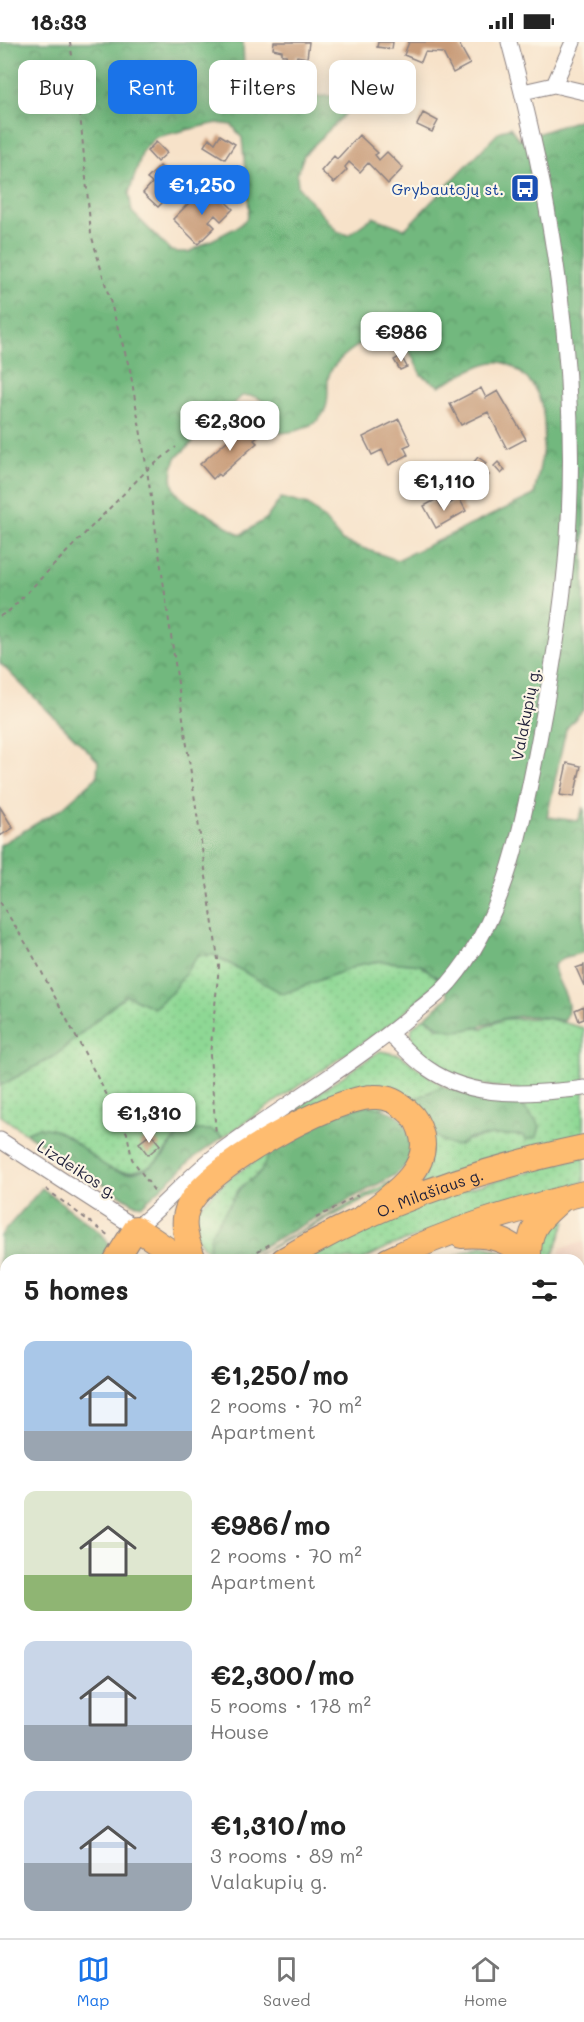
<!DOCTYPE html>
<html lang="en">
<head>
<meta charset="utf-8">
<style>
	body { margin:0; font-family:Mali,sans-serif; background:#f6f6f6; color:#222; height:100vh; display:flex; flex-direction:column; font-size:22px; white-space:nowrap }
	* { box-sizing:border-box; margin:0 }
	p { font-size:20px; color:#767676 }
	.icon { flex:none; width:33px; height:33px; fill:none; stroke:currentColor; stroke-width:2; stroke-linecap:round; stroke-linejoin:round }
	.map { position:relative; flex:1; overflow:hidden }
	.drawer { position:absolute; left:0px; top:1212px; width:585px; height:684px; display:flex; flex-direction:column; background:#fff; border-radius:18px 18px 0 0; box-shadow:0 3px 15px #0003 }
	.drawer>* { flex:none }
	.guide { position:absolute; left:18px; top:18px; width:549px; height:54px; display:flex; gap:12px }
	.price { position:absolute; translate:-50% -51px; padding:0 14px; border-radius:12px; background:#fff; color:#222; font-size:20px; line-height:39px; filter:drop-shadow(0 2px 3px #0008) }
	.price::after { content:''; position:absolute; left:50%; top:36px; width:18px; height:14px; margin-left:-9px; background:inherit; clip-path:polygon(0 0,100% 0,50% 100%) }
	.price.selected { background:#1a73e8; color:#fff }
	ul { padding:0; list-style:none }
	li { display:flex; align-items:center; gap:18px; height:150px; padding:0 24px }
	li span { display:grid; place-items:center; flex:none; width:168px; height:120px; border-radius:12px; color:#555 }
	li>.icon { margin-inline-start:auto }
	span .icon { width:72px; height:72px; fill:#fffc; stroke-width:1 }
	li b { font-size:26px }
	h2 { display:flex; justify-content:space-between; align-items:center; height:72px; padding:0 24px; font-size:26px }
	.tag { padding:0 21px; border-radius:12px; background:#fff; box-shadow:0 3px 15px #0003; font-size:21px; line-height:54px }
	.tag.selected { background:#1a73e8; color:#fff }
	.status { display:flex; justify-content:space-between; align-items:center; height:42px; padding:0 30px; background:#fff; direction:ltr }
	.status svg { height:16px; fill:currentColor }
	.tabs { display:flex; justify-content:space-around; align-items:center; height:84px; border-top:2px solid #e0e0e0; background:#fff; font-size:16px; color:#767676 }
	.tabs a { display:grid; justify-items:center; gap:3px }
	.tabs .selected { color:#1a73e8 }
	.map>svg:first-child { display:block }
	.built { fill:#f4d3c1 }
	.grass { fill:url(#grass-dots); stroke:#587d68; stroke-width:1.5 }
	.forest { fill:url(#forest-crowns); stroke:#4a6d5c; stroke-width:1.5; fill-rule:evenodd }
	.park { fill:url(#park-crowns); stroke:#587d68; stroke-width:1.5 }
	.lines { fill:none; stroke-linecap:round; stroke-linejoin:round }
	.stream { stroke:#6eb1e3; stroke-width:4.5 }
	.building { fill:#c99c79 }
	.minor-casing { stroke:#8c8282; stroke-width:17 }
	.primary-casing { stroke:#8c8282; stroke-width:26 }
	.path { stroke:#8c8282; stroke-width:2; stroke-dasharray:4.5 4.5; stroke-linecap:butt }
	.minor { stroke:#fff; stroke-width:15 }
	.primary { stroke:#febc70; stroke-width:24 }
	.labels { text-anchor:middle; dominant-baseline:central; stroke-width:4.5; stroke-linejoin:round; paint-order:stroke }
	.transit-label { font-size:16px; fill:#164399; stroke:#fcf5e5; text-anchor:end }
	.street-label { font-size:16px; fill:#22223b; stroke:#fcf5e5 }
</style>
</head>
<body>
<div class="status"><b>18:33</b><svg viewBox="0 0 49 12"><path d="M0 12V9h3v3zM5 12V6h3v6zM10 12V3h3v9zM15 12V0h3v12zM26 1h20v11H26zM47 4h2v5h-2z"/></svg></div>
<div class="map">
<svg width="584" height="1896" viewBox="0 0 584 1896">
	<defs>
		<pattern id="grass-dots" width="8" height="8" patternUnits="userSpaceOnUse" patternTransform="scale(1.5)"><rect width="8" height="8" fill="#8ed894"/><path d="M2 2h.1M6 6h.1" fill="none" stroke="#7ab980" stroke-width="1.8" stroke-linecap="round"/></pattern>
		<pattern id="forest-crowns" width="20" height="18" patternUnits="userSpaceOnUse" patternTransform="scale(1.5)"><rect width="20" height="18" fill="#72b87e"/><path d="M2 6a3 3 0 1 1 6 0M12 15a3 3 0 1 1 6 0" fill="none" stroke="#5d9568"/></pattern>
		<pattern id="park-crowns" width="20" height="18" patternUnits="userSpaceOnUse" patternTransform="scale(1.5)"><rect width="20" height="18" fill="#8ed894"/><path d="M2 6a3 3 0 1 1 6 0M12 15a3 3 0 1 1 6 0" fill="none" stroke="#7ab980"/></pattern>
	</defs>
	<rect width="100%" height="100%" fill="#fcf5e5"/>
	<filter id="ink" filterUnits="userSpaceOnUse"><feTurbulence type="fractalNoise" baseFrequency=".0167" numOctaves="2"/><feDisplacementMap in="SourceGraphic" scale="12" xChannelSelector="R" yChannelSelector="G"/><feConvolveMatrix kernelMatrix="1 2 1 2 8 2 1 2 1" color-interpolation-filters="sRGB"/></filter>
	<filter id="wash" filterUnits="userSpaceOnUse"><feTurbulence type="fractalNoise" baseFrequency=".008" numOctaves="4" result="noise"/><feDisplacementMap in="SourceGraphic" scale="24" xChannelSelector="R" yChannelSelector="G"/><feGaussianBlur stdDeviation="1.35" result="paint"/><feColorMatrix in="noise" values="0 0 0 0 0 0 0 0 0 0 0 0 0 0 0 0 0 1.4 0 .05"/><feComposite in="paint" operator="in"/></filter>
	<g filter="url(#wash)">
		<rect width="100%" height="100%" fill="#f7e2c9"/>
		<path class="built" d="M584,1200v477h-5v-459h-22l4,-12z"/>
		<path class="grass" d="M198,913h16l15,9h132l19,-3 41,4 19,15 -44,40 -173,117 -12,-7 -41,14c-8,13 -15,22 -31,26 -51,14 -62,-60 -114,-37l-25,-18v-29l55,-30 71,-61 46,-3z
			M425,975l13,11h45l21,-9 43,-1 37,10v110l-164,48 5,-10 3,-45 20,13 44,-9h30l4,5 11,-3 3,-11 -21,-24 -1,-13c-34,-2 -113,-13 -106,-61z
			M380,1009l20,4 43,31 -34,16 -143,27z
			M270,1109l-9,21 -21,16 -28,45 -4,20 -13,-18 1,-25 32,-31z
			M584,1114v26l-192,63 -30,15h-57l79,-39 79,-31z
			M390,1140l5,2 -148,76z
			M563,1175l3,4 -15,39h-13l-4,-14 21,-26z"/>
		<path class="forest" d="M0,0h243l2,56 13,2 86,-5 4,7 -1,10 -43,43 -7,20 1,12 39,44 11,4 25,-18 32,12 94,-97 11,-5 9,13 65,-22v591l-18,20 -19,88 31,4 6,-14v145l-21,6 -9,7c1,21 23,35 10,56 -18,-4 -42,-7 -61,-2 -31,8 -49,23 -78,-2l24,-21 -9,-16 -19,-15 -41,-4 -18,3 -79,30 -69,-39h-16l-26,37 -18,16 -28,-13 -71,61 -55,30v-241l61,-36 36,-32 1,-16 -98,-98zM217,81l15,2 10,13 7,71 -2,9 -8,8 -50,26h-10l-8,-1 -39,-39 -3,-19 14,-43 13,-13zM393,285l17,25 11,23 18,11c14,-7 39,-22 54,-24 12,-2 21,5 29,12 35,29 20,82 12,121l-137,65 -55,-19 -16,-20 -18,-16 -27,-7 -15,21 -26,16c-12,-8 -24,-16 -36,-23 -26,-13 -39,-23 -28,-54l66,-62c27,-3 26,17 38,37 17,-1 41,-7 46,-26 5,-15 -3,-28 8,-41 16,-19 38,-28 59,-39z
			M443,1044l27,9 49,7 21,24 -3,11 -11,3 -4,-5h-30l-25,4c-18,24 -49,-24 -58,-37z
			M366,1063c39,8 41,14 47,53l-16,16 -159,86h-21l-9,-7 3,-20 29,-45 21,-16 9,-21 58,-34z
			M39,1085c48,2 68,76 121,32 8,-7 14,-20 22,-29h29l12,7 -28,20 -53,48 -9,-2 -108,-70z
			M42,1146l60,46 8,12 -7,14h-97v107l-6,-2v-129z
			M483,1203l36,15h-74z
			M0,1338l6,1v63l-6,10z
			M579,1541h5v48h-5z
			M579,1719h5v104l-5,-5z
			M473,1890h49l-4,6h-44z"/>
		<path class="park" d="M6,1506v384h369l1,6h-376v-385z
			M579,1818l5,5v73h-66l4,-6h57z"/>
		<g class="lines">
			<path class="stream" d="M0,1654l5,-10"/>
		</g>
		<g id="blocks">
			<path class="building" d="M274,0h35l-2,16 -10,-2 -2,5 -7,-1 -2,-5h-4v-4l-9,-2z
				M378,0h15l-1,7 -15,-2z
				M409,0h49l12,22 -17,9 -10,-20 -18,-1 -4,10 -17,-7z
				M251,39l14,2 -1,10 -14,-1z
				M423,71l15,8 -6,11 -15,-7z
				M220,93l15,9 -10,15 -21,-13 5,-8 6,5z
				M359,93l19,18 -3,2 4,5 8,-8 16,16 -15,16 -20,-21 -8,9 -11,-10 -4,5 2,3 -13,13 -13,-12 13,-15 3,3z
				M156,100l11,11 -10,9 -10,-11z
				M160,124l10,10 -4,4 10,9 -18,18 -15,-14 9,-10 -5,-4z
				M215,150l18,17 -12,12 -6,-6 -6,6 6,6 -17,17 -25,-25 24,-24 8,7z
				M401,314l6,11 -7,3 -6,-10z
				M481,346l5,10 12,-7 28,48 -19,10 -19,-37 -27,13 -11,-21z
				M399,377l12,25 -7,3 4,8 -19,10 -7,-15 -10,5 -9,-18z
				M248,381l11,13 -5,4 3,3 -37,33 -2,-2 -5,5 -13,-15z
				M478,415l8,6 -4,7 7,5 -11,14 -13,-10 2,-2 -3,-3z
				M498,420l7,8 -4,4 -7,-8z
				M459,456l7,13 -30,17 -12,-22 13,-7 5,9z
				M567,721l14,3 -7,31 -14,-2z
				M0,765l13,21 -13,8z
				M584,923v21l-8,-18z
				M584,964v13l-5,2 -4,-11z
				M151,1092l9,11 -12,10 -9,-12z"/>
		</g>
	</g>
	<g filter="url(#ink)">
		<use href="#blocks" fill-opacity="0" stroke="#8c8282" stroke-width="1.5"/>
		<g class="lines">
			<g class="minor-casing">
				<path id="minor" d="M554,43l19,-43
					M523,50l31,-7 30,7
					M389,992c13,11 24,25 38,34 46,33 105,26 157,20
					M0,1098l136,88c32,-26 58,-58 92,-82 61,-44 127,-83 185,-132 12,-10 26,-19 36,-31 55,-63 71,-149 87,-228 14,-72 27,-144 32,-218 11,-168 -15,-333 -59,-495
					M579,1690h5"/>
			</g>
			<g class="primary-casing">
				<g id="primary">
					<path d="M461,1194c29,-2 48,3 68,24"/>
					<path d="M116,1218l20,-32 47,32"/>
					<path d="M194,1218c-6,-17 -14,-35 -6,-53 17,-39 143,-109 185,-110 15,-1 25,5 36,15 7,6 11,16 13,24 8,36 -34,61 -58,81"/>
					<path id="s1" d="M283,1218c91,-55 197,-91 301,-113"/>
					<path d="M388,1218c63,-31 128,-50 196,-67"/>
					<path d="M529,1218c-1,-33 9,-39 32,-60"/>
					<path d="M0,1446l6,-12"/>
					<path d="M0,1479l6,-4"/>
					<path d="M400,1890l2,6"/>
					<path d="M441,1890l2,6"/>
				</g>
			</g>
			<path class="path" d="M70,0l9,60 12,132 39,136 17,100 72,496 -9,89 6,80
				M0,574l9,-5 138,-141 29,-23
				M0,860l30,48 97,183 5,26 23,33
				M46,1147l63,47
				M316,1176l42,-23
				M242,1218l30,-17
				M0,1333l6,1
				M579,1423l5,-3
				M579,1497h5
				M0,1508l6,-5
				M0,1554l6,-24
				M0,1635l6,-12
				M0,1679l6,4
				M0,1688l6,-9
				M0,1764l6,6
				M579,1851l5,13
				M192,1896l1,-6
				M336,1896l1,-6
				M344,1896l4,-6"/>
			<use href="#minor" class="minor"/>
			<use href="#primary" class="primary"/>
		</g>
	</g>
	<defs>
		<g id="bus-square" transform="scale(1.5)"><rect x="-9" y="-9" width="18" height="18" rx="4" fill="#1a4fb4" stroke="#fcf5e5"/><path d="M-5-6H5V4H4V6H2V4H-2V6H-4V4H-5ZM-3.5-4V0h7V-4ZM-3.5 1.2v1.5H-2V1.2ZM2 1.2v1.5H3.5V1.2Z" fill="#fff"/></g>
	</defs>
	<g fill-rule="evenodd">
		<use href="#bus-square" x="525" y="146"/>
	</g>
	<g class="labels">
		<g class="transit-label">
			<text x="504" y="146">Grybautojų st.</text>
		</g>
		<g class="street-label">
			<text transform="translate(525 672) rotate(-79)">Valakupių g.</text>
			<text transform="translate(78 1127) rotate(33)">Lizdeikos g.</text>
			<text stroke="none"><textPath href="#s1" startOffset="162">O. Milašiaus g.</textPath></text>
		</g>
	</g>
</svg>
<b class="price selected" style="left:202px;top:174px">€1,250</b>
<b class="price" style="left:401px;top:321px">€986</b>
<b class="price" style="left:230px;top:410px">€2,300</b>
<b class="price" style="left:444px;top:470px">€1,110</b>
<b class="price" style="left:149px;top:1102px">€1,310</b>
<div class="guide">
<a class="tag">Buy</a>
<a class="tag selected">Rent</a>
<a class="tag">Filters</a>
<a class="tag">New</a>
</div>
<section class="drawer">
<h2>5 homes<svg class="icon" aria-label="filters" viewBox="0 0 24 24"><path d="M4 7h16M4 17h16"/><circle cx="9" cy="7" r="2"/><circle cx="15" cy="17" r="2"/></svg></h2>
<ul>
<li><span style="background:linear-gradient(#a9c7e8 75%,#9aa5b1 0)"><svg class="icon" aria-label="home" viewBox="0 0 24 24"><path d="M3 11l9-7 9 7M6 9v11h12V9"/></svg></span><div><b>€1,250/mo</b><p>2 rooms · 70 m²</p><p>Apartment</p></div></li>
<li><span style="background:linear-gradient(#dfe7d0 70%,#8fb573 0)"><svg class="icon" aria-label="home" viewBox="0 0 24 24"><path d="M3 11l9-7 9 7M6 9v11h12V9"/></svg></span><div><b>€986/mo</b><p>2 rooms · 70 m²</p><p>Apartment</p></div></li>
<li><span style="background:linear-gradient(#c9d6e8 70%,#9aa5b1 0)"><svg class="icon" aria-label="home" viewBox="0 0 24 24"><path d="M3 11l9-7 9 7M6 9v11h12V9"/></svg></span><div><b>€2,300/mo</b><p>5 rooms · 178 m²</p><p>House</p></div></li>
<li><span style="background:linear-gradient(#c9d6e8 60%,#9aa5b1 0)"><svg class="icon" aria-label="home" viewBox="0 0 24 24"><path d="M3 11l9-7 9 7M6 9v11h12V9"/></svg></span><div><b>€1,310/mo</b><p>3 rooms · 89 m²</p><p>Valakupių g.</p></div></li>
</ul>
</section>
</div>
<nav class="tabs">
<a class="selected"><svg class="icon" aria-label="map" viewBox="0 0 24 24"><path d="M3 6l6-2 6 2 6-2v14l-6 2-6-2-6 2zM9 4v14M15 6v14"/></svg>Map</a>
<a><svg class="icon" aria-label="saved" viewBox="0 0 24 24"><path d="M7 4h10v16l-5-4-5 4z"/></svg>Saved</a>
<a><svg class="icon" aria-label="home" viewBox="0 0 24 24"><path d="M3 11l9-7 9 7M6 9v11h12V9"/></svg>Home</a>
</nav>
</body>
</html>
